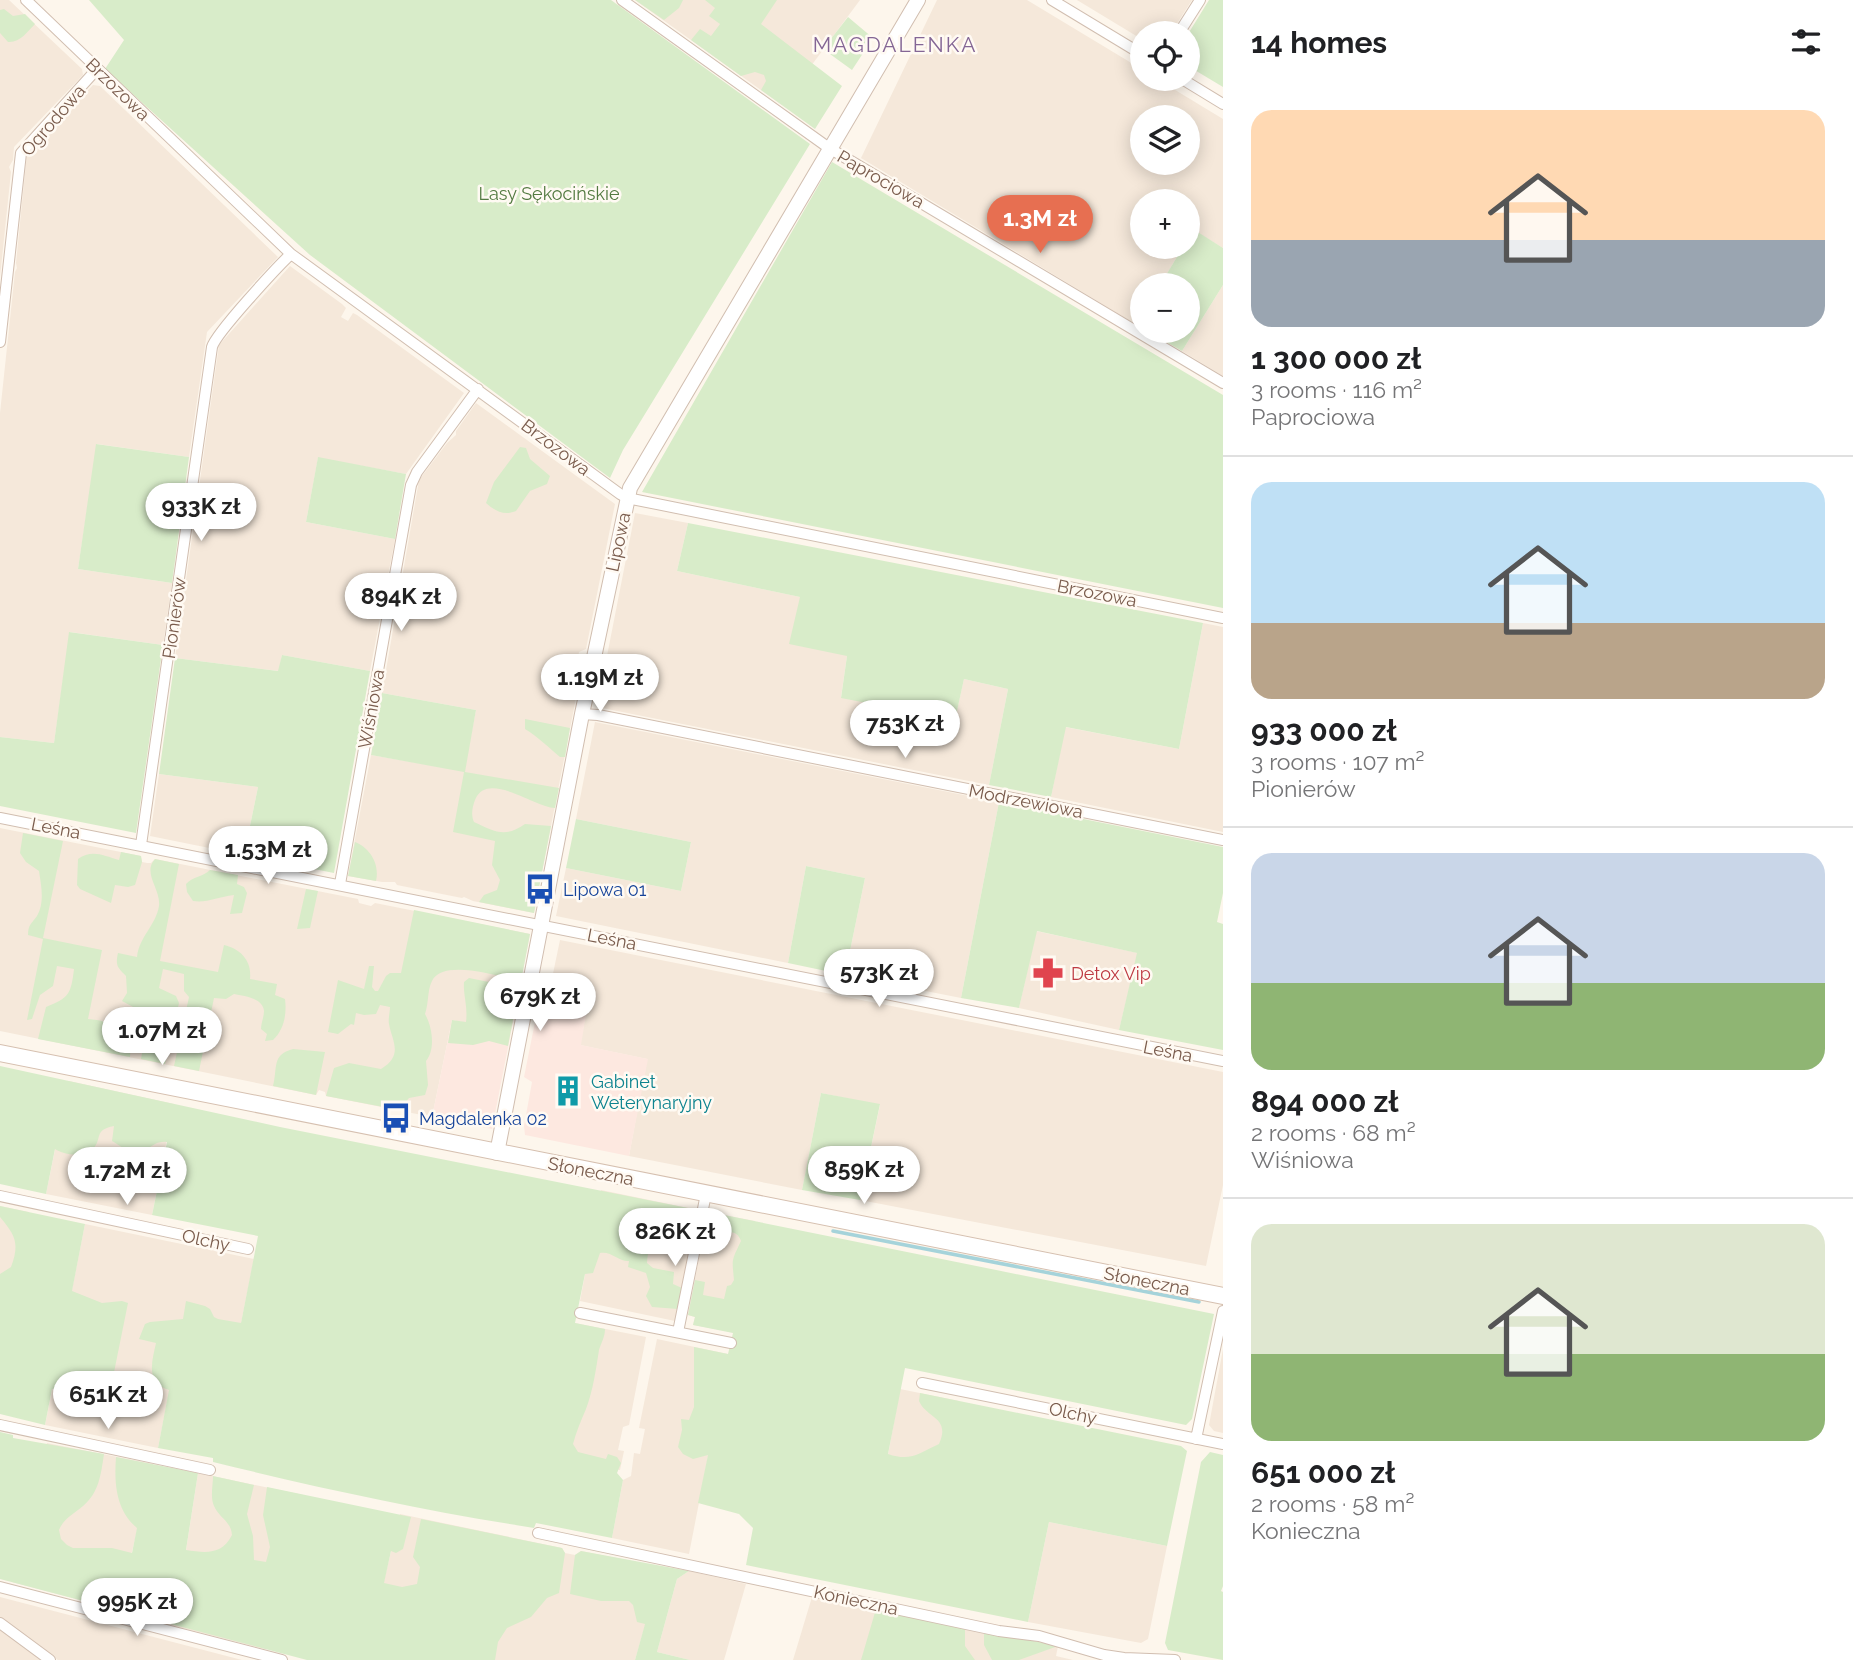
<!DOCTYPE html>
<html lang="en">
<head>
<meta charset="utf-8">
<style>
	body { margin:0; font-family:Raleway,sans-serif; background:#f2f2f2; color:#202124; height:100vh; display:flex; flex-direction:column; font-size:26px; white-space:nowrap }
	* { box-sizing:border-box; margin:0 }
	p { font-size:23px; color:#757577 }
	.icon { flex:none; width:38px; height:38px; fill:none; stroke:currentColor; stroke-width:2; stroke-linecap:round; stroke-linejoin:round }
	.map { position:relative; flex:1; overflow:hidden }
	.panel { display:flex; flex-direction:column; background:#fff; width:630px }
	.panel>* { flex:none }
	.buttons { position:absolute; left:1130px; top:21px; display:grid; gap:14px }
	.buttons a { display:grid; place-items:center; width:70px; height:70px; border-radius:50%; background:#fff; box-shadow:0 4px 18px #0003; font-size:35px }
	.price { position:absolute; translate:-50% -60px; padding:0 16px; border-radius:24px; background:#fff; color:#222; font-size:23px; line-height:46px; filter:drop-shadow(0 2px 4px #0008) }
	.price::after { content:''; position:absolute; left:50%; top:42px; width:21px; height:16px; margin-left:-10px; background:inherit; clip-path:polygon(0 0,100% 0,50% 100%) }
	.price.selected { background:#e76f51; color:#fff }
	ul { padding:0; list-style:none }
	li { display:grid; align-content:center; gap:14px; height:371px; padding:0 28px }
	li+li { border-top:2px solid #e0e0e0 }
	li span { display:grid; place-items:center; height:217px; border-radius:21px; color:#555 }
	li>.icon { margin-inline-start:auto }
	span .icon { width:126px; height:126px; fill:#fffc; stroke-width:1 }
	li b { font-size:30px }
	h2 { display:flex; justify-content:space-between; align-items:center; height:84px; padding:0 28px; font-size:30px }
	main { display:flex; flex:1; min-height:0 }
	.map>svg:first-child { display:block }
	.residential { fill:#f5e8da; fill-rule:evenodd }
	.commercial { fill:#fde8e0 }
	.green { fill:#d8ecc9 }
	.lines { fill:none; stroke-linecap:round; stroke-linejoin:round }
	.stream { stroke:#a5d3da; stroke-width:3.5 }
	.minor-casing { stroke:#d1beb0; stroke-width:12 }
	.tertiary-casing { stroke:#d1beb0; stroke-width:16 }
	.secondary-casing { stroke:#d6c0b0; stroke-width:18 }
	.minor { stroke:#fff; stroke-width:10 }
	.tertiary { stroke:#fff; stroke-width:14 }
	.secondary { stroke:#fff; stroke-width:16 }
	.labels { text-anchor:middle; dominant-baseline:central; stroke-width:5; stroke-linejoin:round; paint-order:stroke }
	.street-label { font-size:18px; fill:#7a5c4d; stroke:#fffaf3 }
	.park-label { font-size:18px; fill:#537a41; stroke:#fffaf3 }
	.transit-label { font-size:18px; fill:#164399; stroke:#fffaf3; text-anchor:start }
	.health-label { font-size:18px; fill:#be3a42; stroke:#fffaf3; text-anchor:start }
	.culture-label { font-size:18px; fill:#0d838f; stroke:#fffaf3; text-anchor:start }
	.quarter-label { font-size:21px; letter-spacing:2px; fill:#846695; stroke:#fffaf3 }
</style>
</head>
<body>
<main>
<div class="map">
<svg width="1223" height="1660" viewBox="0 0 1223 1660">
	<rect width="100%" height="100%" fill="#fdf6ec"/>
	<path class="residential" d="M0,0h9l73,69 1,6 -69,72 -1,13 -4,7 2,5 -11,105z
		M635,0h225l-78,105z
		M937,0h90l116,70v9h14l66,40v129l-30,-18 -5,7v-36h-45v46h40l-23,38h-17v31l-6,9 -276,-167zM1143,117h45v46h-45z
		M1077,0h115l-21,33h-28v7z
		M93,85l7,1 178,171 -71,75 -18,125 -92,-13 -19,125 94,14 -9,62 -93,-13 -16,111 -54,-6v-324l15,-141 2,-4 -1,-5 11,-110 16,-16 6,-2 7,-10 16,-15 2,-5z
		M290,266l52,38 4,4 -5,9 7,4 5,-8 4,2 107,78 -58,81 -88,-16 -12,64 89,17 -25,132 -88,-16 -3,16 -104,-13 44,-313z
		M1223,285v91l-41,-25z
		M476,403l139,101 -29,145 -7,3 -1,7 5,3 -49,251 -61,-12 -9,-4 -2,1 -65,-13 -2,-3h-13l-34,-6 23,-121 93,16 12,-61 -94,-17 37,-213 28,-37 9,-8v-4z
		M635,513l53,10 -11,48 123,26 47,59 -6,41 114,22 9,-40 44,10 -19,96 -392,-78z
		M1203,623l20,4v205l-172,-35 14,-70 114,22z
		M595,722l404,80 -38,196 -116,-23 20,-97 -59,-12 -18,97 -232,-47 10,-48 115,23 10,-49 -115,-23z
		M159,774l99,13 -14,68 -94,-19z
		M0,828l141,28 1,6 5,1h4l4,-4 203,40 1,4 12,3 4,-3 155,31 -19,98 -59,-12 -20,97 -106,-21 -1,-4 -6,-2 -3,5 -316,-64z
		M1036,931l102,22 -19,77 -100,-22z
		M560,940l663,132v113l-17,81 -346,-66 20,-95 -59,-12 -19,97 -173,-34 18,-97 -67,-14 9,-48 -39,-9z
		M69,1081l105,23 -22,111 -106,-21z
		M601,1190l92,19 4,8 -22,104 -95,-20z
		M0,1206l29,6 -29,98z
		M714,1213l41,8 -22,111 -40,-7 2,-8 -7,-2 19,-98z
		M85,1224l169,35 -20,99 -56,-11 -20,101 -113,-23z
		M575,1323l71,14 -17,88 -6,2 -5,23 6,1 -4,19 -71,-13z
		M657,1339l71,15 -39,200 -77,-16 11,-58 8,-4 3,-23 6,1 5,-25 -6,-1z
		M1223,1349v84l-9,-2 -5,-6z
		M900,1389l59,12 -21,98 -56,-11z
		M47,1443l106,21 -35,146 -106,-28z
		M198,1473l105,22 -38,154 -94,-24 7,-23z
		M400,1514l162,34 3,5 10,2 6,-4 81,16 -27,93h-270z
		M1049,1522l118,24 -19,93 -7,4 -113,-21z
		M689,1571l57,13 -22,76h-34l-33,-8 20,-73z
		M0,1597l242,63h-184l-58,-43z
		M812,1597l246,49 -2,10 17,4h-280z
		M0,1627l46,33h-46z"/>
	<path class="commercial" d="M542,987l47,9 -8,49 67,14 -19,97 -104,-21 -1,-9 8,-44 -8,-5z
		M452,1020l59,12 -19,97 -60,-12z"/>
	<path class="green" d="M89,0h522l199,144 -187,306 -13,28 -300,-223 -205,-186 19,-29z
		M635,0h48l-4,8 -15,12z
		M705,0h72l-16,24 81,62 -27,43 -54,-39 5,-9 -2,-6 -9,-3 -14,4 -50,-36 9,-11 11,7 9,-12 -11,-8 6,-8z
		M1209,0h14v87l-35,-21v-32z
		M4,9l9,7 12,-2 10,10c-8,8 -15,19 -27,18l-8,-9v-23z
		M848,17l25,21 -21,32 -29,-21z
		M832,162l391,233v213l-581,-116z
		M1193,229l30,19v37l-41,66 -35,-20h41v-46h-28l23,-38h5v-10z
		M96,444l93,13 -17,126 -94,-14z
		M520,447l6,1 4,11 20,17 -3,8 -17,7 -14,20c-12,5 -21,0 -30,-8l8,-21z
		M318,457l88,17 -11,65 -89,-17z
		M688,523l515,100 -24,126 -113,-22 -15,70 -62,-12 19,-96 -44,-10 -9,41 -114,-22 6,-42 -58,-12 11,-47 -123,-26z
		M69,632l94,13 -27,188 -136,-27v-69l54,6z
		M282,655l88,16 -36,202 -90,-18 14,-68 -99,-13 16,-116 103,13z
		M382,693l94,17 -11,62 94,16 -4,20c-21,-1 -68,-38 -80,-8 -3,8 -4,15 -1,22 21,10 31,16 51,2l26,2 -17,87 -55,-11 5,-7 13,-5 3,-10 -8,-15 3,-24 -42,-9 11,-60 -93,-17z
		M525,719l45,9 -5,29h-5c-12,-10 -22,-20 -35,-28z
		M999,802l224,45v46l-6,29 6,2v126l-104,-20 18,-77 -100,-22 -18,77 -58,-10z
		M576,819l115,23 -10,49 -115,-23z
		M23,833l40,8 -20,97 59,12 -14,69c13,1 19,2 28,12 5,5 10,6 15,11l-1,15 -92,-18 8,-32c23,-9 25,-13 28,-38l-17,-3 -4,20 -13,9 -8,24 -5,1 16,-81 -15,-4c0,-10 3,-11 9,-19 8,-14 4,-31 2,-45l-13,-9 -6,-9z
		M355,842c15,6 25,22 21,39l-28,-5z
		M121,852l20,4 1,6 -7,23 -7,2 -13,-2 -4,18 -31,-14 -3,-4 1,-26c14,-10 26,-3 41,1z
		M155,859l24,5 -19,97 58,11 6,-27c17,4 28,16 26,34l27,5 -2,11 10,4c2,15 -1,31 -12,41l-8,1 2,-7 -6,-5c0,-6 3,-12 3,-18 -1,-13 -20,-15 -30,-17l-8,5 -12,-1 -15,73 -25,-5 15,-69 -5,-6v-17l-21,-5 -4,19 17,8 3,7 -14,61 -24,-5 6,-33 -6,-3 -6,-15 -13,-7 5,-8 -1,-17c-8,-8 -11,-10 -8,-23l19,4c2,-20 19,-32 22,-51 2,-17 -17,-33 -4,-47z
		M806,866l59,12 -20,97 -57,-12z
		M210,870l28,5 -1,9 7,3 3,6 -5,20 -12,1 4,-19c-16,2 -27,8 -41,6l-6,-9 -1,-8c7,-8 17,-7 24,-14z
		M306,889l12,2 -8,37 -13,1z
		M414,910l116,24 -9,47c-21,-4 -78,-23 -89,0 -5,10 -3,22 -7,33 7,12 11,35 1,47l2,24 -3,10 -16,3 -10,12 -73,-14 8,-28 15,-5 32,6c23,-14 11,-28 8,-45 -1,-5 1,-12 1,-17l-10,-2 -4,9 -12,1 -8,-2 -2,12 -3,-1 -13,10 -10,-2 10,-52 26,9 5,-23h5l-2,21 3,4h3l8,-15 4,-3h11z
		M469,978l50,10 -11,58 -19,-5 -16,4 -25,-2 4,-23 14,2c2,-16 -3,-27 -2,-40z
		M293,1049l32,3 -9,43 -43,-9c5,-18 -2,-31 20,-37z
		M0,1066l280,61 413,82 4,8 -4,16 -4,-2 -2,-13 -8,-5 -17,-2 -6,5 2,9c-10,6 -9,10 -9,20 0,6 -2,12 -2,18l6,5 21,4 -1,12 9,4 -4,21 -26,-2 -6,-11 4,-9 -4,-14 -18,-6 1,-6c-10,1 -17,-10 -29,-8l-7,20 -8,1 -10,49 30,6c0,8 -4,14 -6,21 -3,19 -6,41 -13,59 -5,12 -10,23 -13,35l5,8 28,7 2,-5 9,3 4,6 -4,10 6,7 -11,58 -76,-15 -2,5c-108,-17 -215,-40 -321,-66v-4l-55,-10 11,-58c-24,-8 -17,-28 -13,-47l-17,-4 6,-15 5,-2 33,-3 3,-18 19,5 5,3 4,8 4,2 23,4 17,-87 -106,-21 15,-73c-16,-2 -21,14 -33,11 -8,-2 -15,-8 -22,-12l2,-15c-21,4 -11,12 -21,23 -10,9 -29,6 -38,0l-9,45 -46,-10z
		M821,1093l59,11 -20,96 -58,-10z
		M0,1206l85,18 -13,67 30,12 20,-2 6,2 -19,94 -33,-9 -24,1 -7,36 -45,-11v-140l11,-7c9,-24 4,-32 -11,-50z
		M714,1213l500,101 -22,105 -6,6 -281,-57 -17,86c23,8 31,-1 51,-10 12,-27 -12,-25 -20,-43l1,-8 261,53 6,5 -20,95 -118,-24 -21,100 -282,-57 7,-37 -14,-14 -41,-11 10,-48 -15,4 -10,-5 -5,-7 4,-17 -1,-11 8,1 5,-13v-60l34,7 5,-21 -40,-8 2,-8 -7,-2 7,-35 10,2 -2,13 21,4 3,-13 4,-1 3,-5c-2,-22 -3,-18 7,-39 -6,-18 -24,-3 -38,-3l4,-21z
		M0,1432l13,3v3l91,16c-3,20 -5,39 -21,52 -9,8 -19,12 -24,24l2,9 6,6 6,3h39l20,5 5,-25c-21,-18 -23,-44 -21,-71l82,16 -12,77c20,3 36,5 46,-15 -1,-14 -13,-17 -18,-29 -4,-9 -1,-21 -1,-30l41,9 -7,29 6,22 1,24 12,2 4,-15 -7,-32 4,-28 144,30 -8,32 -7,4 -5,-2 -7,32 18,4 15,-3 3,-17 -7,-10 8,-38 141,29 3,5 -6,40 -12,5 -16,19 -24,11 -9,14 -3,18h-188l-307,-81z
		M1210,1452l13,3v131l-2,5 2,1v68l-55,-10 -3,-7 36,-181z
		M581,1551l108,20 -12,8 -20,73 33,8h-55l10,-36 -8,-2 -4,-17 -4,-4h-28l-31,-7 5,-39z
		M876,1609l89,18v19l10,14h-114z
		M984,1631l74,15 -39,14h-27l-8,-15z"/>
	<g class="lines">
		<path class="stream" d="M833,1231l366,71"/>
		<g class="minor-casing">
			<path id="minor" d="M26,0l265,254 329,240 7,4 596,120
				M622,0l207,148 394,235
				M1052,0l91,55
				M1179,33l21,-33
				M1182,79l41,25
				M0,342l21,-189 76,-84
				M582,714l16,1 625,125
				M0,818l1223,243
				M141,845l71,-498c4,-14 66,-81 79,-93
				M340,884l71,-399 6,-13 61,-83
				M0,1196l248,53
				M580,1313l151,30
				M678,1332l28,-138
				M922,1383l301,61
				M0,1425l210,45
				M1196,1439l27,-128
				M538,1533l461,98 40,5 65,19 20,3 51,2
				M0,1587l282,73
				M0,1623l50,37"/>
		</g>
		<g class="tertiary-casing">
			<path id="tertiary" d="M497,1153l85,-439 48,-226 288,-488"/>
		</g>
		<g class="secondary-casing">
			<path id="secondary" d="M0,1053l1223,243"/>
		</g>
		<use href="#minor" class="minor"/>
		<use href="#tertiary" class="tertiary"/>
		<use href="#secondary" class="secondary"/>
	</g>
	<defs>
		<g id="bus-bare" transform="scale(2.415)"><path d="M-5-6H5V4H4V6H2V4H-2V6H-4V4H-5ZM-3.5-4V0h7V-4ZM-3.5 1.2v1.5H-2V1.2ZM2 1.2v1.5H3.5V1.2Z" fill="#1a4fb4" stroke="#fffaf3" stroke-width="2.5" paint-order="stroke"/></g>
		<g id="pharmacy-bare" transform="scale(2.415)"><path d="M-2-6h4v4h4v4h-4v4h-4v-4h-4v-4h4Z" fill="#e0444e" stroke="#fffaf3" stroke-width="2.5" paint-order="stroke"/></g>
		<g id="building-bare" transform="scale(2.415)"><path d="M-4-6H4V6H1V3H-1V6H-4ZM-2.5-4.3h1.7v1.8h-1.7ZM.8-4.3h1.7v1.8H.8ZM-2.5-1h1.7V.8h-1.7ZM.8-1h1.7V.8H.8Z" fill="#0f9aa8" stroke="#fffaf3" stroke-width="2.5" paint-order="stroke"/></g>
	</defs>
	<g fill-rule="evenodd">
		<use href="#bus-bare" x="540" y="889"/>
		<use href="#pharmacy-bare" x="1048" y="973"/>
		<use href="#building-bare" x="568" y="1091"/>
		<use href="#bus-bare" x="396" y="1118"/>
	</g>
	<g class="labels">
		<g class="street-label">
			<text transform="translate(118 89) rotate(44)">Brzozowa</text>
			<text transform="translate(53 120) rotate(-49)">Ogrodowa</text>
			<text transform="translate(881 179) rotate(30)">Paprociowa</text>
			<text transform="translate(556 447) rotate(37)">Brzozowa</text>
			<text transform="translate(618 542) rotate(-78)">Lipowa</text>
			<text transform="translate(1097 593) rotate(11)">Brzozowa</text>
			<text transform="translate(174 618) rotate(-82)">Pionierów</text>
			<text transform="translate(371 709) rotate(-80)">Wiśniowa</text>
			<text transform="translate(1026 801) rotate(11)">Modrzewiowa</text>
			<text transform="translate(56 828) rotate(11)">Leśna</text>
			<text transform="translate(612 939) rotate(11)">Leśna</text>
			<text transform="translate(1168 1051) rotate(11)">Leśna</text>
			<text transform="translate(591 1171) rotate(11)">Słoneczna</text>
			<text transform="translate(206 1240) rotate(12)">Olchy</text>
			<text transform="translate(1147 1281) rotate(11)">Słoneczna</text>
			<text transform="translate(1073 1413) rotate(12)">Olchy</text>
			<text transform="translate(856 1600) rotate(12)">Konieczna</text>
		</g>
		<g class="park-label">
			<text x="549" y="193">Lasy Sękocińskie</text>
		</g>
		<g class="transit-label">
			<text x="563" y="889">Lipowa 01</text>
			<text x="419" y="1118">Magdalenka 02</text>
		</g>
		<g class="health-label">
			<text x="1071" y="973">Detox Vip</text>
		</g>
		<g class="culture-label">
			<text x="591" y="1081">Gabinet<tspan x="591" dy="21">Weterynaryjny</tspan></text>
		</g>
		<g class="quarter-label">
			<text x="895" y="44">MAGDALENKA</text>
		</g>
	</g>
</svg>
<div class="buttons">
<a><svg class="icon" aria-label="locate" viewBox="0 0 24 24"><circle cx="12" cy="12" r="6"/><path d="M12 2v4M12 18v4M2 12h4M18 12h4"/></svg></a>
<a><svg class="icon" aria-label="layers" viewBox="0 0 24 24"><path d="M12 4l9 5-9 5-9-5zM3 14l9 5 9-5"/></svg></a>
<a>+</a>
<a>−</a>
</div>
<b class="price selected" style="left:1040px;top:255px">1.3M zł</b>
<b class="price" style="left:201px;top:543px">933K zł</b>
<b class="price" style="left:401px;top:633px">894K zł</b>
<b class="price" style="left:600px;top:714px">1.19M zł</b>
<b class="price" style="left:905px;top:760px">753K zł</b>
<b class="price" style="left:268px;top:886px">1.53M zł</b>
<b class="price" style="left:879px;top:1009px">573K zł</b>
<b class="price" style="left:540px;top:1033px">679K zł</b>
<b class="price" style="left:162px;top:1067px">1.07M zł</b>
<b class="price" style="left:864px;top:1206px">859K zł</b>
<b class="price" style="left:127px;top:1207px">1.72M zł</b>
<b class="price" style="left:675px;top:1268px">826K zł</b>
<b class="price" style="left:108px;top:1431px">651K zł</b>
<b class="price" style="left:137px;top:1638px">995K zł</b>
</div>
<section class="panel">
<h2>14 homes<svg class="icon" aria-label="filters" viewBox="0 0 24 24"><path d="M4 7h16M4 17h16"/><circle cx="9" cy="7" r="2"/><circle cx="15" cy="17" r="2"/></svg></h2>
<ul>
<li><span style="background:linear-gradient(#ffd9b3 60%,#9aa5b1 0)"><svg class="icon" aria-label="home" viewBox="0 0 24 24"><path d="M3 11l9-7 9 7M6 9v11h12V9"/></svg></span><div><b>1 300 000 zł</b><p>3 rooms · 116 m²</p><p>Paprociowa</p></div></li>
<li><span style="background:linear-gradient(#bfe0f5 65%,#b9a48a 0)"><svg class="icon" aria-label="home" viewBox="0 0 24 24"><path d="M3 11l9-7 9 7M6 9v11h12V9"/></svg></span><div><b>933 000 zł</b><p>3 rooms · 107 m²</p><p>Pionierów</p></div></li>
<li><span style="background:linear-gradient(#c9d6e8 60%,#8fb573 0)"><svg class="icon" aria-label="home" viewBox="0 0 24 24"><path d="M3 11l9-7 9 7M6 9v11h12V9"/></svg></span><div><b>894 000 zł</b><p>2 rooms · 68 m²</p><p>Wiśniowa</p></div></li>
<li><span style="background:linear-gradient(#dfe7d0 60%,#8fb573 0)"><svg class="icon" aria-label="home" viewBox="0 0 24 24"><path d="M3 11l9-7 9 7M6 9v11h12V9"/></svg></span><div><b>651 000 zł</b><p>2 rooms · 58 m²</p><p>Konieczna</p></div></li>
</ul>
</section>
</main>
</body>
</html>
